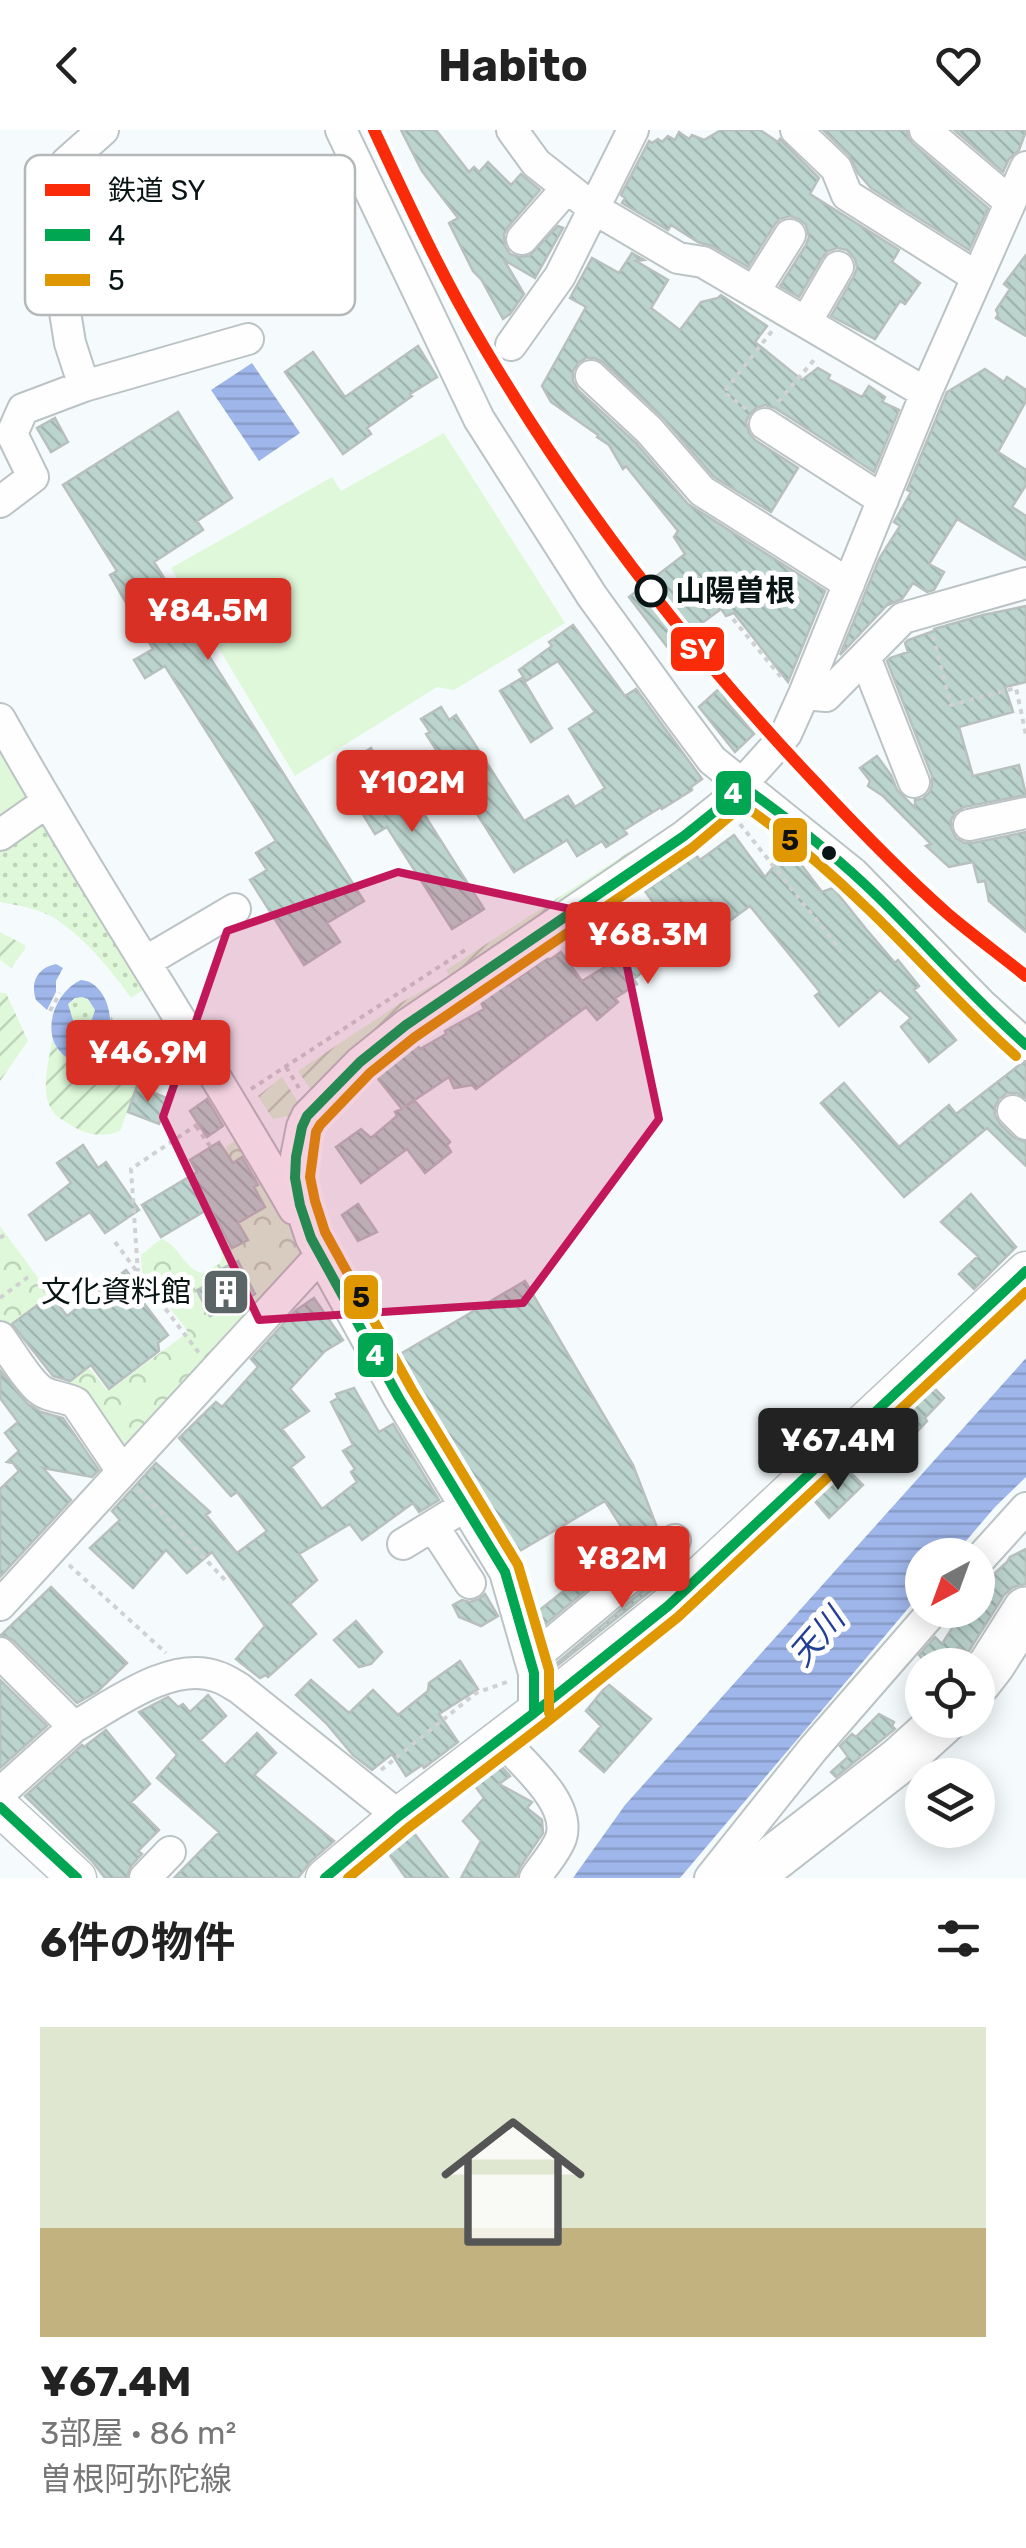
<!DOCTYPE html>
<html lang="ja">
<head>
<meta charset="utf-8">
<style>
	body { margin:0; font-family:Rubik,"Noto Sans JP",sans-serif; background:#f2f2f2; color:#222; height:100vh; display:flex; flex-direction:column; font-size:38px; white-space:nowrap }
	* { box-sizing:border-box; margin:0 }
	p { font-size:32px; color:#767676 }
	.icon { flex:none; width:55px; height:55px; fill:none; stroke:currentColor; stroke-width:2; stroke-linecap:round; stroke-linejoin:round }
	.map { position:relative; height:1748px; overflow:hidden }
	.sheet { display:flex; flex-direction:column; background:#fff; flex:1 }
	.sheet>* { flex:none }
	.needle { width:65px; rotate:221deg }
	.buttons { position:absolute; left:905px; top:1408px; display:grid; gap:20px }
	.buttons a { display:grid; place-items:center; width:90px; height:90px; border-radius:50%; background:#fff; box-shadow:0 5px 25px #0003; font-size:50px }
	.price { position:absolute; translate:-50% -85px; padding:0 22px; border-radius:10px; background:#d93025; color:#fff; font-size:32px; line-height:65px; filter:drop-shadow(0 2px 5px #0008) }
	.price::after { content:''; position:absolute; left:50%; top:60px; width:30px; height:22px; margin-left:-15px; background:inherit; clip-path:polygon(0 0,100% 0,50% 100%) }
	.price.on { background:#222; color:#fff }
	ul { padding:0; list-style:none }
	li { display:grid; align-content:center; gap:20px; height:530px; padding:0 40px }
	li span { display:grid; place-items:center; height:310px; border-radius:0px; color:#555 }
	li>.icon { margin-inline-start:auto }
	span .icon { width:180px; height:180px; fill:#fffc; stroke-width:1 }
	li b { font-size:42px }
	h2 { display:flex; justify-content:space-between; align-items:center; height:120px; padding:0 40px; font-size:42px }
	header { display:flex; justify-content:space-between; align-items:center; height:130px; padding:0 40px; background:#fff; font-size:45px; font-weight:700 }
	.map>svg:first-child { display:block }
	.grass { fill:url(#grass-dots) }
	.forest { fill:url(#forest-crowns) }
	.park { fill:#def8d9 }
	.garden { fill:url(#garden-furrows) }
	.water { fill:url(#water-rules); fill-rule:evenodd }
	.building { fill:url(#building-back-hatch); stroke:#b8c0be; stroke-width:2.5 }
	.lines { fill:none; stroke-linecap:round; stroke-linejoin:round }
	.minor-casing { stroke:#bbc3c4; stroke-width:34 }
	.major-casing { stroke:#bbc3c4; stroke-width:41 }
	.highway-casing { stroke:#bbc3c4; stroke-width:49 }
	.path { stroke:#d0d1d2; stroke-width:4; stroke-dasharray:5 5; stroke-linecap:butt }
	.minor { stroke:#fefeff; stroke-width:30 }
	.major { stroke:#fefeff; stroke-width:38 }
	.highway { stroke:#fefeff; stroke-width:45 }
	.bus-1-casing { stroke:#fff; stroke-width:18 }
	.bus-2-casing { stroke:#fff; stroke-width:18 }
	.bus-1 { stroke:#00a651; stroke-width:10 }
	.bus-2 { stroke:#df9702; stroke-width:10 }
	.rail-1-casing { stroke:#fff; stroke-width:20 }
	.rail-1 { stroke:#fa2b08; stroke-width:12 }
	.marked { fill:#c2185b; fill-opacity:0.2; stroke:#c2185b; stroke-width:8; stroke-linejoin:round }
	.stop-dot { fill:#fff; stroke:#091415; stroke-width:5 }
	.bus-dot { fill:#091415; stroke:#fff; stroke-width:4 }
	.labels { text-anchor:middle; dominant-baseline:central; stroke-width:10; stroke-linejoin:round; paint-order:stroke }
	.stop-label { font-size:30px; font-weight:bold; fill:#091415; stroke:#fff; text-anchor:start }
	.poi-label { font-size:30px; fill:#091415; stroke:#fff; text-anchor:end }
	.water-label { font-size:32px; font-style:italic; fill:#233f94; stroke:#fff }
	.key { fill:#fff; stroke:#b5b8b9; stroke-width:2.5 }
	.key-label { font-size:28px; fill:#091415 }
	.line-badge { stroke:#fff; stroke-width:4 }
	.badge-label { font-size:28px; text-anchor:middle; font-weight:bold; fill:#fff }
	.pale-badge-label { font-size:28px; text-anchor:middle; font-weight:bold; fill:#111 }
</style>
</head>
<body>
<header><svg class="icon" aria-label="back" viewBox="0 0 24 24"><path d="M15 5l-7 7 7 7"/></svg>Habito<svg class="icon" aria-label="heart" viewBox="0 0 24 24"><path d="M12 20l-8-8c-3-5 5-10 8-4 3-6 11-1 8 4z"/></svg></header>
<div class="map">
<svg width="1026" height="1748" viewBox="0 0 1026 1748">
	<defs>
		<pattern id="grass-dots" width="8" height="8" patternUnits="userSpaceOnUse" patternTransform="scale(2.5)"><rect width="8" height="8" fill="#def8d9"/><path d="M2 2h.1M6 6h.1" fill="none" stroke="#bdd4b9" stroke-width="1.8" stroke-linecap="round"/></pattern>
		<pattern id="forest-crowns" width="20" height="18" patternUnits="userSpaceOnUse" patternTransform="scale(2.5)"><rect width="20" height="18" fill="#def8d9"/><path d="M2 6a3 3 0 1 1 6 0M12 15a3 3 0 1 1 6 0" fill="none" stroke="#bdd4b9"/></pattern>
		<pattern id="garden-furrows" width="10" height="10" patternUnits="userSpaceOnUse" patternTransform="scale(2.5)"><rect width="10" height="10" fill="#def8d9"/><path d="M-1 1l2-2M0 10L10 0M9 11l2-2" fill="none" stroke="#bdd4b9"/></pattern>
		<pattern id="water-rules" width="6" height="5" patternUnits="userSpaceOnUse" patternTransform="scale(2.5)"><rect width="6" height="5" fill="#9fb6ea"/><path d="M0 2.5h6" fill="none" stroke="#889cc8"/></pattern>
		<pattern id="building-back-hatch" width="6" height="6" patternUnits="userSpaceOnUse" patternTransform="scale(2.5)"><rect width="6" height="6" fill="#bcd4ce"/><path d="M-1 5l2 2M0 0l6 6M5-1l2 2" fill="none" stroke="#a0b5b0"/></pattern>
	</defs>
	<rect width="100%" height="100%" fill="#f5fbfc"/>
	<path class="grass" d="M43,688l103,170 -15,10c-19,-27 -44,-57 -71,-76 -16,-13 -40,-16 -60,-20v-55z
		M82,867l6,2 7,11 -4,12 -13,4 -4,-3 -6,-19 8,-6z"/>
	<path class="forest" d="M238,1009l62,99 4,21 -176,193 -12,-2 -49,-65 21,-16 3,1 16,20h3l77,-57v-3l-45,-57 -1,-18 20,-16c18,5 22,29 41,34l17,-9 3,-6 -8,-51 15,-52 -3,-8z
		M0,1096l50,68 -47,36 -3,-5z"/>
	<path class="park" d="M444,303l121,190 -111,67 -17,-3 -142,89 -124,-208 161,-91 9,14z
		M0,617l34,55 -34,25z"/>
	<path class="garden" d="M674,693l5,7 -227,149 -6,-9z
		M0,802l25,13v4l-14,19 -11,-8z
		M435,854l6,9 -126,103 -17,-25 104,-69z
		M0,863h6l22,48 -28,40z
		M111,886l46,78 -20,-8 -17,45c-16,6 -31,5 -46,-4 -6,-4 -15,-8 -20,-14 -16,-19 -4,-55 -1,-78l2,10 6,9 8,-1 6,-13c19,-2 30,9 34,27l-2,-22 -5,-6 8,-16z
		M282,947l19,30 -13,9 -15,3 -15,-23z"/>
	<path class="water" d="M252,233l48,70 -41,28 -48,-71z
		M56,834l7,4 -7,13v11l-9,18 -11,-10c-6,-18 1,-32 20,-36z
		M81,850c19,1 30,25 29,43l-7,11 1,9 14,3 5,4 -1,8 -14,9 -4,-2 -1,-4 3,-7 -1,-2 -18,-12h-12l-9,17c-28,-20 -12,-65 15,-77zM82,867l6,2 7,11 -4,12 -13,4 -4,-3 -6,-19 7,-6z
		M1026,1228v119l-31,30 -41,48h-32v37l-242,286h-107l52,-73z"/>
	<path class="building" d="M401,0h35l33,42 5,-5 5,5 9,-10 23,23 10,-11 19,16 -32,37 -4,7 1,12 5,8 9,3 10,-1 29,-30 5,2 -28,50 -31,-18 20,34 -14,20 -7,5 -22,-40 -8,-8 -24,-48 9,-5 -36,-47z
		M721,0h39l18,12 2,-3 39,39 -9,16 89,56 -7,12 28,21 -15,21 -5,-3 -25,38 -44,-23 23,-40 3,-8 -2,-9 -8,-9 -10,-2 -9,3 -6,7 -23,39 -19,-11 26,-41 3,-8 -3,-12 -7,-6 -9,-3 -10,3 -5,5 -27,43 -36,-21 -14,-4 -27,-17 -3,5 -46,-27 3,-5 -4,-3 28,-54 3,2 6,-4 4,3 6,-6 7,4 4,-8 10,7 3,-4 12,5z
		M823,0h84l1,7 5,7 75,64 -19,42 -98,-62 -13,-15 -9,-18z
		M954,0h72v1l-7,19 -10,9 -6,13z
		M632,123l12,7 -8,1 32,19 -17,28 29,22 21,-28 17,-4 3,-3 46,31 -12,16 47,38 16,-12 12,7 -2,4 34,18 7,-11 16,11 -3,5 17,8 -25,62 -99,-64 -10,-3 -9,3 -7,7 -3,7 3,11 6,7 43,28 -27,44 -57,-35 -51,-59 -60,-56 -9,-4h-8l-8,5 -5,8v10l5,9 58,53 52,61 137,87 -37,91 -54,-69 -8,3 -5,-7 -53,39 -39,-51 56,-43 -11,-17 4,-6 -52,-65 -3,3 -14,-24 -12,-8 1,-2 -47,-33 -9,-16 44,-79 -16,-9 22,-40 27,15z
		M1026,125v81l-30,-18 2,-4 -2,-4 14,-21 -6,-5z
		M418,216l19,31 -27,17 2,2 -45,32 4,6 -28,20 -58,-82 28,-20 32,45z
		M985,239l19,13 3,-5 19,13v11l-28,51 28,18v15l-14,22 14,9v44l-69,-41 -28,45 15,8 -10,18 -7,2 -14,-9 -11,16 -12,5v-2l-50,53 39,-96 21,-33 -6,-4 17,-30 -4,-2 40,-98z
		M178,282l54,86 -35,23 6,9 -49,32 22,35 -3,2 191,302 -37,22 13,19 -36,23 -54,-85 17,-10 -11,-17 20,-12 -111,-175 -20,12 -11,-18 19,-11 -43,-74 7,-4 -54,-86z
		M55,288l13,24 -17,10 -14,-24z
		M1026,476v76l-21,5 8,25 -54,15 14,49 46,-11 7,30 -62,12 -8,5 -5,8v8l5,10 8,5h9l53,-11v100l-37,-31 -4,-20 -7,1 -5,-20 -24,5 -23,-21 5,-2 -48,-48 -15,-10 2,-5 -10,-13 17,-12 14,19 6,15 18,18v-8l7,-1 7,-6 3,-7v-10l-45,-115 3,-3 18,-6 -3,-9 3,-3 26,-9v-2l49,-14z
		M573,495l52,71 11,-7 66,90 -11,8 1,3 -30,19 -1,-2 -37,23 3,4 -21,13 -4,-6 -25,15 -10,-16 -53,32 -88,-138 4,-2 -9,-13 20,-12 8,13 7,-5 68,106 44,-25 7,11 30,-19 -36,-59 26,-17 -37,-51 -32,20 -7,-11 33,-24 -3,-4z
		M522,548l30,50 -21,14 -31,-51z
		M721,557l5,14 28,33 -19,18 -36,-45z
		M371,618l5,9 3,-2 3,5 6,-3 96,152 -32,20 -65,-102 -12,7 -24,-39 11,-7 -15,-25z
		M734,705l31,42 19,-23 9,8 4,-3 25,33 11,-4 33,41 29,34 3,-3 21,26 -5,4 42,50 -27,22 -28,-35 10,-9 -31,-28 -41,36 -24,-30 5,-4 -70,-86 -62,45 -8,-11 -46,39 3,5 -22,14 3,4 -21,18 -11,-13 -110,82 -4,-4 -18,3 -5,-11 -45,30 11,-6 35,41 -3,3 4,7 -26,21 -18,-24 -46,34 -25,-36 25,-18 10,9 26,-22 -2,-4 7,-3 -27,-34 40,-33 5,7 26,-15 -1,-3 39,-22 -5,-11 25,-17 3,5 38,-27h6l10,-7 21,29 42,-26 -7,-7 8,-7 -6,-7 36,-29 -10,-14 51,-36 4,5z
		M1022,933h4v35l-9,-5h-10l-8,6 -4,8v8l5,9 13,13 13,5v24l-39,-38 -83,69 -83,-94 23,-20 55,64 50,-42 7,9z
		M137,956l32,13 -10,25 -31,-12z
		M207,969l16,27 -16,11 -17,-26z
		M219,1012l14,21 9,-6 16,28 -4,2 11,20 -27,16 10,17 -16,8 -22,-40 -49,29 -19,-32 55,-33 -7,-12z
		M83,1015l15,23 8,-6 33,48 -34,23 -15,-21 -44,28 -17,-25 42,-32 -14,-20z
		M971,1064l45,53 -42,42 -15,-15 19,-18 -37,-34z
		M358,1074l19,28 -19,9 -16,-26z
		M238,1131l17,33 -45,22 -13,-26 16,-8 -4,-7z
		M126,1140l19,25 -5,3 28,37 -10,8 1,8 -50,38 -18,-24 -21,16 -17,-5 -41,-52 39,-29 16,21z
		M525,1151l108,184 25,65 -116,97 -6,-14 93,-74 -24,-38 -89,52 -119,-197z
		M314,1168l29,42 -18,11 -35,38 19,22 -27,18 22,28 -13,10 31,42 35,-27 -6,-10 4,-3 -12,-18 10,-6 -22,-43 7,-4 -2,-4 18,-6 25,44 14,-8 46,76 -20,12 -6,-9 -51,37 -12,-16 -51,30 18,26 -27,24 26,30 -48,43 -2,-2 -6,3 -24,-19 29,-33 -53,-74 -25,21 -21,-23 -33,38 -43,-40 30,-28 -8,-9 44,-48 54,49 -4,3 31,38 30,-22 -30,-39 -6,4 -52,-58 37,-36 6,5 36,-40 -7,-8 44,-48z
		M0,1240l28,34 13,8 22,6 36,52 -7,7 -49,-9 28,32 -71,77v-88l19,-18 -6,-8 -6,-1 12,-11 -14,-18 13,-11 -18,-24z
		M934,1258l10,10 -19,20 2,3 -17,18 -15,-15z
		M847,1339l16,16 -34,33 -15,-18z
		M1026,1419v35l-13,3 -9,8 -35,56 -3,1 -8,-5 -17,18h-13l-9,-10 16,-18 7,7 14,-22 5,2 10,-14h7v-11l4,-9 -2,-3 27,-25 3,-5z
		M681,1429l2,2 -30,28 -101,81v-3z
		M51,1457l76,76 -29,28 -21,12 -64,-63 -12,-5z
		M485,1464l13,22 -17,10 -22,-9 -6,-12 9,-5 8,2 9,-3z
		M356,1491l26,31 -11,12 -12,3 -25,-27z
		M460,1531l18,28 -39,25 19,28 -34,26 -2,-3 -16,11 -14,-22 -20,16 -19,-15 -27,-32 -30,-28 15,-15 38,33 24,-23 25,25 30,-24 1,-8z
		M0,1550l47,46 -47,42z
		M608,1554l43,35 -47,53 -24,-21 21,-25 -15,-15z
		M208,1565l18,21 -26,24 25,25 32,-32 19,20 -22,22 80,66 -23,20 -13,17h-124l45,-46 -62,-54 20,-23 -38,-43 29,-15 10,10 5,-3 7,8z
		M879,1584l15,8 -2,4 3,3 -59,48 -5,-5 17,-15 -8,-11 12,-12 4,3z
		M106,1600l44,54 -19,18 28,28 -21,21 4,3 -11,12 -4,12h-22l-13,-17 -67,-65 57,-51 2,2z
		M501,1636l9,10 -11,8 33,18 -5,6 15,12 1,13 -23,34 -4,11h-55l20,-37 -18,-20 21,-23 -9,-12z
		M414,1703l34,45h-42l-17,-24z"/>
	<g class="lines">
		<g class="minor-casing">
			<path id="minor" d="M341,0l138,289 113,177 79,109 41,55 141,113 127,130 46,42
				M512,0l24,33 57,45 85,50 25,4 223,131
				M796,0l40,38 11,27 130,82
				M925,0l85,72
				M522,109l45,-51
				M754,162l36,-57
				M806,192l32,-55
				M511,215l49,-69 73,-146
				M591,246l58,54 53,61 147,93
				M84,256l-14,-43 -13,-81 10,-100 36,-32
				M765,294l118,76
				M0,372l33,-25 -21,-43 11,-25 61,-23 164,-47
				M865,527l49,125
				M804,564l22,2 77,-78 123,-35
				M0,589c93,166 199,325 294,490
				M969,695l57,-12
				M0,705l47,-33
				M145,832l90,-53
				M1013,981l13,13
				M0,1207c11,15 25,40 39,52 10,9 25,7 37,14l46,68
				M433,1396l37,57
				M403,1414l62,-38
				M978,1431l48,-53
				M0,1475l320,-349
				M0,1523l74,74c39,-22 98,-68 144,-50 7,2 14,7 21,11l160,128
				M531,1530l144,-120
				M534,1583v-40l-29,-101 -106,-174 -88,-160 -11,-33 -5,-27 1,-21 6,-30 5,-11 53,-54 46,-37 278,-189 40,-32 53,-59 9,-11 18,-40 122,-301 100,-226
				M501,1609c21,24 71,64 60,99 -5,14 -18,28 -26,40
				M0,1663l74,-66
				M145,1748l25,-26
				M710,1748l103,-129 121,-139"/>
		</g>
		<g class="major-casing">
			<path id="major" d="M0,1677l77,71
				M325,1748l74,-62 135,-103 134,-107 358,-335"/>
		</g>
		<g class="highway-casing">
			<path id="highway" d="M978,1552l14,-18 34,-54
				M748,1748l153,-119 43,-39"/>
		</g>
		<path class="path" d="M778,272l36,-42
			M746,279l-22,-17 48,-61
			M733,489l48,58
			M933,506l18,69 65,-17 10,47
			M740,694l101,127
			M50,881l10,-18
			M286,937l13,21
			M251,959l214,-139
			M198,994l-67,45 7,104 61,80
			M196,996l14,20
			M0,1108l4,-3
			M115,1112l23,31
			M0,1168l32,-24
			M139,1359l86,91
			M69,1435l97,88
			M381,1640l95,-77 31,-11"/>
		<use href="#minor" class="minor"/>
		<use href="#major" class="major"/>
		<use href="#highway" class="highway"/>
		<g class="bus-1-casing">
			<path id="bus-1" d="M534,1583v-40l-29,-101 -106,-174 -88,-160 -11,-33 -5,-27 1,-21 6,-30 5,-11 53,-54 46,-37 278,-189 40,-32 17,-19c48,34 95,71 137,112 50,49 96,102 148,148
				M0,1677l77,71
				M325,1748l74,-62 135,-103 134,-107 358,-335"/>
		</g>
		<g class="bus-2-casing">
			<path id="bus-2" d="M549,1583v-43l-31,-105 -106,-175 -87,-158 -10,-31 -5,-24 6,-45 4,-7 50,-52 45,-36 277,-189 51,-43c45,31 86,66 125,104 50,48 96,101 148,147
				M348,1748l60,-50 135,-103 135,-108 348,-325"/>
		</g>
		<use href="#bus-1" class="bus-1"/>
		<use href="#bus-2" class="bus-2"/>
		<g class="rail-1-casing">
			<path id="rail-1" d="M374,0c34,73 68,147 110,217 93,157 204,301 330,434 43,46 87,92 135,134 25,21 51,40 77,61"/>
		</g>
		<use href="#rail-1" class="rail-1"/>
	</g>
	<path class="marked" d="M398,742l219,47 42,200 -136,184 -264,17 -96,-203 64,-186z"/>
	<defs>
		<g id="building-square" transform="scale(2.5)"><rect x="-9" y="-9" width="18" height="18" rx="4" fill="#5c6566" stroke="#fff"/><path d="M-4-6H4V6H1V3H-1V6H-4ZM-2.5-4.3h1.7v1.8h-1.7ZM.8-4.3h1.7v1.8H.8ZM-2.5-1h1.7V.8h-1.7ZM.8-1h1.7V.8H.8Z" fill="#fff"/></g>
	</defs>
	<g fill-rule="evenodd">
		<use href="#building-square" x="226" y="1162"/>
	</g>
	<circle class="stop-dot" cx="651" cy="461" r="14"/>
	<circle class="bus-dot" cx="829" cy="723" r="9"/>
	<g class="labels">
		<g class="stop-label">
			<text x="675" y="461">山陽曽根</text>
		</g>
		<g class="poi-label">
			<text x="191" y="1162">文化資料館</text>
		</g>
		<g class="water-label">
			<text transform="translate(817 1507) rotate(-49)">天川</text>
		</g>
	</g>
	<rect x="25" y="25" width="330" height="160" rx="15" class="key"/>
	<rect x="45" y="54" width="45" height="12" fill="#fa2b08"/>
	<rect x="45" y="99" width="45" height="12" fill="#00a651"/>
	<rect x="45" y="144" width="45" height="12" fill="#df9702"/>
	<g class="key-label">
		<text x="108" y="70">鉄道 SY</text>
		<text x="108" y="115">4</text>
		<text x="108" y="160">5</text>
	</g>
	<g class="line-badge">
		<rect x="669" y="495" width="57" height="48" rx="10" fill="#fa2b08"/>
		<rect x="714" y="639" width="39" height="48" rx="10" fill="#00a651"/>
		<rect x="771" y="686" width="38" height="48" rx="10" fill="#df9702"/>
		<rect x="342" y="1143" width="38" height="48" rx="10" fill="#df9702"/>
		<rect x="356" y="1201" width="39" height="48" rx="10" fill="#00a651"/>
	</g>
	<g class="badge-label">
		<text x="698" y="529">SY</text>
		<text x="733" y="673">4</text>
		<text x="375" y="1235">4</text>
	</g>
	<g class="pale-badge-label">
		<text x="790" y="720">5</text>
		<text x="361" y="1177">5</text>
	</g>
</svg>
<div class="buttons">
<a><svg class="needle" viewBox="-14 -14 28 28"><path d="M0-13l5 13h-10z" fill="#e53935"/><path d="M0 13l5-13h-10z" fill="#767676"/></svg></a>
<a><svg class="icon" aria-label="locate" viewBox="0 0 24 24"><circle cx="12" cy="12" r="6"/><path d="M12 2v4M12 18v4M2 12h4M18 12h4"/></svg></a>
<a><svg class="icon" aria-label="layers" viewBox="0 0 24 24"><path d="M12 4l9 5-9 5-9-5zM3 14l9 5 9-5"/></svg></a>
</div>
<b class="price" style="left:208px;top:533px">¥84.5M</b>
<b class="price" style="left:412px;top:705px">¥102M</b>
<b class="price" style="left:648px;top:857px">¥68.3M</b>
<b class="price" style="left:148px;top:975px">¥46.9M</b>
<b class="price on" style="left:838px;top:1363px">¥67.4M</b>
<b class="price" style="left:622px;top:1481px">¥82M</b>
</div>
<section class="sheet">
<h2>6件の物件<svg class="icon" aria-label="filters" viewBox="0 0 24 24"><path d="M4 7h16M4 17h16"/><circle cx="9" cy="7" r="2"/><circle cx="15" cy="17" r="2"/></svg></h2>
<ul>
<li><span style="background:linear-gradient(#dfe7d0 65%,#c2b280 0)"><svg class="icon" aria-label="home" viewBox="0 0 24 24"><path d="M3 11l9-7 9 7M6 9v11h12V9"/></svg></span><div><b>¥67.4M</b><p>3部屋 · 86 m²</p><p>曽根阿弥陀線</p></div></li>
</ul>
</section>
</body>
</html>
